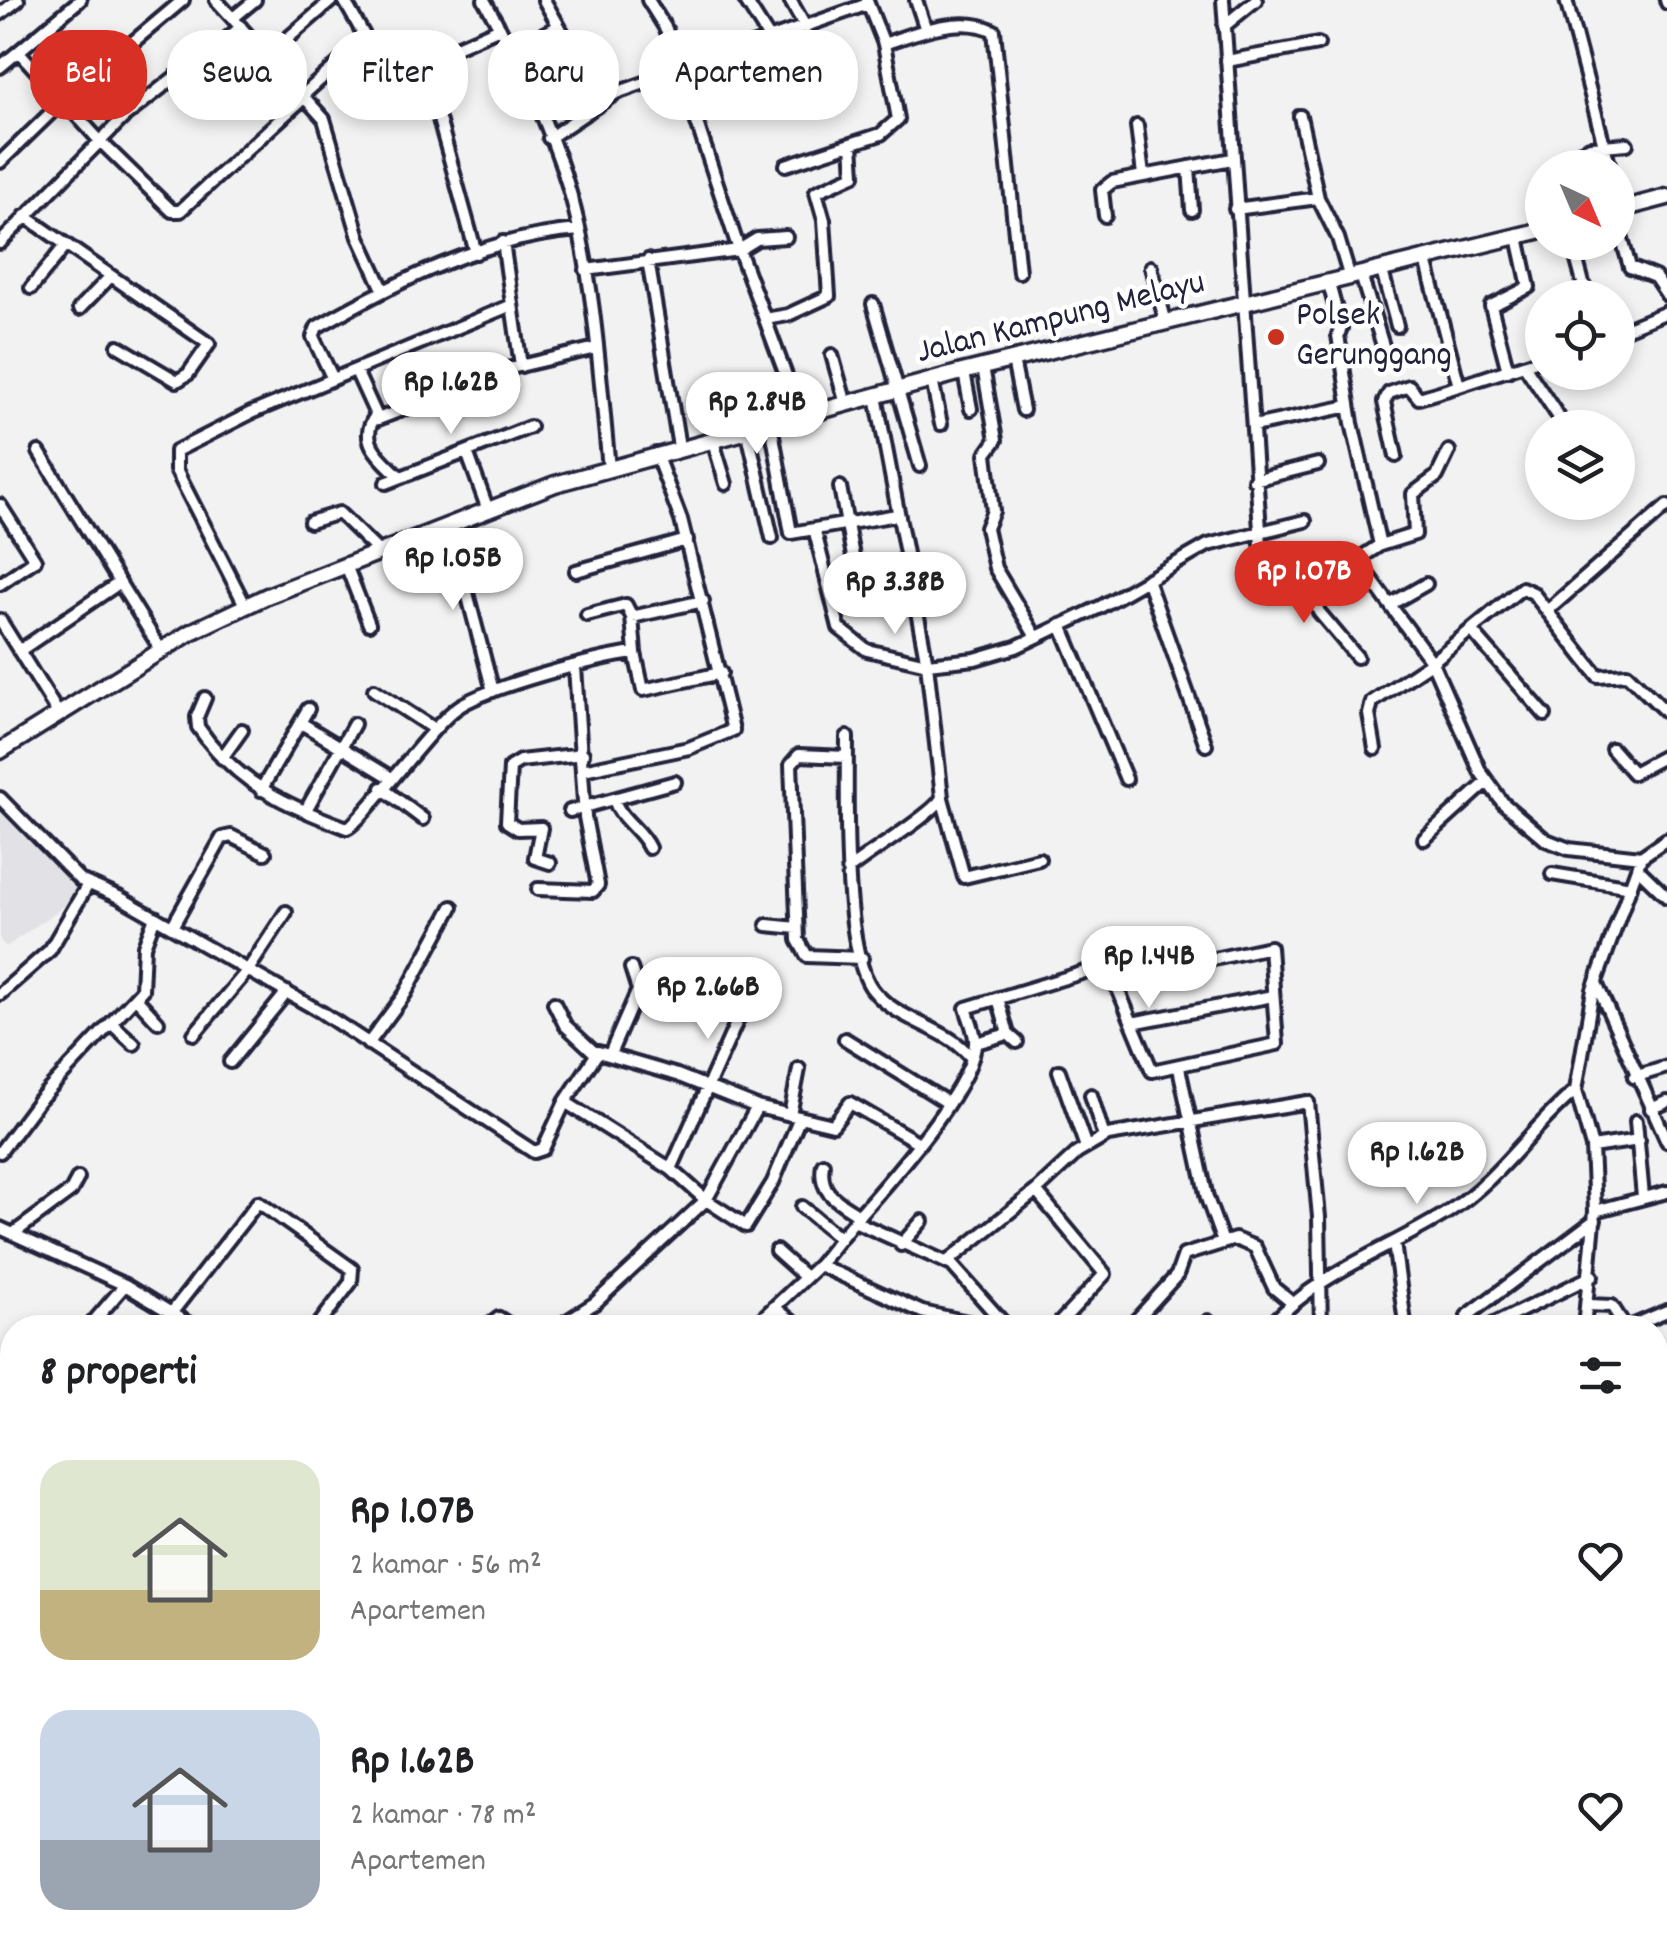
<!DOCTYPE html>
<html lang="id">
<head>
<meta charset="utf-8">
<style>
	body { margin:0; font-family:Dekko,sans-serif; background:#f2f2f2; color:#202124; height:100vh; display:flex; flex-direction:column; font-size:38px; white-space:nowrap }
	* { box-sizing:border-box; margin:0 }
	p { font-size:32px; color:#757577 }
	.icon { flex:none; width:55px; height:55px; fill:none; stroke:currentColor; stroke-width:2; stroke-linecap:round; stroke-linejoin:round }
	.map { position:relative; flex:1; overflow:hidden }
	.sheet { position:absolute; left:0px; top:1315px; width:1668px; height:642px; display:flex; flex-direction:column; background:#fff; border-radius:40px 40px 0 0; box-shadow:0 5px 15px #0003 }
	.sheet>* { flex:none }
	.hud { position:absolute; left:30px; top:30px; width:1000px; height:90px; display:flex; gap:20px }
	.needle { width:65px; rotate:136deg }
	.fabs { position:absolute; left:1525px; top:150px; display:grid; gap:20px }
	.fabs a { display:grid; place-items:center; width:110px; height:110px; border-radius:50%; background:#fff; box-shadow:0 5px 15px #0003; font-size:50px }
	.price { position:absolute; translate:-50% -85px; padding:0 22px; border-radius:35px; background:#fff; color:#222; font-size:32px; line-height:65px; filter:drop-shadow(0 2px 5px #0008) }
	.price::after { content:''; position:absolute; left:50%; top:60px; width:30px; height:22px; margin-left:-15px; background:inherit; clip-path:polygon(0 0,100% 0,50% 100%) }
	.price.current { background:#d93025; color:#fff }
	ul { padding:0; list-style:none }
	li { display:flex; align-items:center; gap:30px; height:250px; padding:0 40px }
	li span { display:grid; place-items:center; flex:none; width:280px; height:200px; border-radius:30px; color:#555 }
	li>.icon { margin-inline-start:auto }
	span .icon { width:120px; height:120px; fill:#fffc; stroke-width:1 }
	li b { font-size:42px }
	h2 { display:flex; justify-content:space-between; align-items:center; height:120px; padding:0 40px; font-size:42px }
	.tag { padding:0 35px; border-radius:40px; background:#fff; box-shadow:0 5px 15px #0003; font-size:35px; line-height:90px }
	.tag.current { background:#d93025; color:#fff }
	.map>svg:first-child { display:block }
	.built { fill:#e2e2e6 }
	.lines { fill:none; stroke-linecap:round; stroke-linejoin:round }
	.minor-casing { stroke:#22223b; stroke-width:18 }
	.major-casing { stroke:#22223b; stroke-width:21 }
	.minor { stroke:#fff; stroke-width:10 }
	.major { stroke:#fff; stroke-width:14 }
	.poi-dot { fill:#c8321e; stroke:#fff; stroke-width:4 }
	.labels { text-anchor:middle; dominant-baseline:central; stroke-width:9; stroke-linejoin:round; paint-order:stroke }
	.poi-label { font-size:35px; fill:#22223b; stroke:#fff; text-anchor:start }
	.street-label { font-size:35px; fill:#22223b; stroke:#fff }
</style>
</head>
<body>
<div class="map">
<svg width="1667" height="1957" viewBox="0 0 1667 1957">
	<rect width="100%" height="100%" fill="#f2f2f3"/>
	<filter id="ink" filterUnits="userSpaceOnUse"><feTurbulence type="fractalNoise" baseFrequency=".01" numOctaves="2"/><feDisplacementMap in="SourceGraphic" scale="20" xChannelSelector="R" yChannelSelector="G"/><feConvolveMatrix kernelMatrix="1 2 1 2 8 2 1 2 1" color-interpolation-filters="sRGB"/></filter>
	<g filter="url(#ink)">
		<path class="built" d="M0,808l83,85 -77,54 -6,-7z"/>
		<g class="lines">
			<g class="minor-casing">
				<path id="minor" d="M216,0l108,119 35,118 24,52
					M344,0l34,60
					M484,0c36,62 70,133 89,203 22,85 27,177 36,265
					M544,0l37,65
					M745,0l26,41
					M790,0l16,28
					M916,0l10,30
					M1223,0l38,544 16,18 31,3 49,-5 75,102 48,109 23,32 43,37 23,9 72,8 -48,133 -17,100 16,57 3,64 -11,117
					M1566,0l44,168
					M1666,0l1,3
					M0,14l18,-14
					M233,18l22,-18
					M1224,26l32,-26
					M884,44c31,-11 78,-30 110,-13l25,241
					M217,47l24,-20
					M513,50l44,-23
					M19,52l80,88 73,71h8l106,-97
					M1227,61l91,-17
					M0,67l80,-67
					M234,85l98,-85
					M303,95l38,-34
					M1300,116l18,82 20,40 12,40
					M1137,126l6,49
					M549,138l67,-45 252,-89
					M1575,154l15,-7 37,-3
					M0,162l63,-61 120,-101
					M786,165l95,-31 17,-15 -14,-75 -17,-43
					M1189,167l3,43
					M1235,209l83,-11
					M25,216l184,128 -21,30 -11,7 -59,-35
					M1105,216l-3,-26 10,-8 120,-23
					M1618,226l12,41 25,10 12,18
					M786,237l-29,2 -18,11 26,69 23,-4 41,-19 -5,-76 -8,-28 38,-17 -2,-31
					M503,242l18,124
					M1572,242l15,56
					M0,243l123,-125 90,-71 8,1 65,66 19,-17
					M476,253l-52,-188 7,-7 69,-30
					M648,260l31,187
					M1426,260l33,126 83,-27
					M1151,267l15,56
					M586,270l153,-20 -73,-221 -18,-29
					M1382,271l15,55
					M1361,275l27,87
					M1329,284l12,44 -3,7 14,88 28,122
					M31,288l35,-43
					M873,304l47,162
					M79,309l32,-33
					M765,319l36,97
					M1618,332l49,-20
					M832,355l14,49
					M1013,360l10,50
					M1524,365l42,63
					M983,367l13,73 -10,14 7,57 -7,17 9,40 41,69
					M356,371l22,48 129,-50 89,-21
					M1508,371l-17,-65 38,-19 -11,-50
					M964,372l7,37
					M333,379l-20,-42 4,-10c81,-46 168,-90 262,-97
					M932,380l9,44
					M375,417c-18,25 8,43 25,60
					M771,425l20,108 106,-18
					M1254,426l95,-20
					M747,429l25,109
					M712,438l14,46
					M39,452l122,198
					M467,452l21,58
					M1396,456l-12,-54 5,-9 20,-7 10,12 40,-12
					M1254,480l64,-16
					M386,483l144,-56
					M840,487l15,80
					M0,505l35,55 -35,24
					M310,522l29,-9 40,39
					M449,525l44,166
					M815,532l24,96 28,22 60,14 48,-5 41,-12 84,-40 108,-62 97,-24
					M1357,560l23,-15 35,-11 -2,-40 24,-18 12,-25
					M1300,564l19,48 38,45
					M346,565l23,59
					M576,571l111,-31
					M1148,582l58,163
					M1391,604l35,-20
					M246,607l-70,-137v-19l75,-38 261,-108
					M1547,611l120,-105
					M587,615l39,-10 6,12 71,-16
					M632,617l3,36
					M0,620l58,93
					M1061,625l65,154
					M1472,631l73,84
					M19,651l100,-68
					M374,690l60,39
					M205,698l-8,19 1,10c39,57 86,77 149,101 14,-5 83,-101 110,-120 27,-20 142,-51 178,-55l8,37 78,-17
					M301,723l89,54
					M847,737c0,55 -5,214 26,253 24,31 71,36 96,65
					M1375,749l-6,-35 3,-12 60,-40 90,-74 11,5 65,83 29,-2 40,39
					M1612,749l21,24 34,-18
					M847,757l-48,-2 -8,9 7,176 9,16 55,2
					M222,758l20,-28
					M583,770l106,-22 44,-18 -52,-210 -25,-66
					M382,788l41,31
					M261,790l47,-81
					M0,798l80,82 39,17 202,115 213,140 9,-3 22,-47 33,-50 79,23 80,32 76,18 17,-22 69,40
					M942,798l22,79 75,-18
					M614,800c7,21 26,28 35,48
					M306,810l48,-86
					M570,811l105,-29
					M1424,839l62,-56
					M1641,857l26,-18
					M550,863l-15,-5 6,-30 -23,1 -11,-7 3,-55 10,-6 63,-7
					M852,867c18,-15 85,-55 90,-70l-15,-133 -51,-268
					M1638,869l29,28
					M1552,874l79,13
					M538,889l55,2 5,-6 -13,-68 -10,-150
					M767,925l30,3
					M172,927l50,-89 9,-2 34,17
					M1596,983l71,158
					M0,994l50,-44 37,-64
					M136,998l22,24
					M998,998l10,36
					M554,1003l11,22 30,28
					M1132,1023l141,-27
					M112,1024l22,20
					M194,1034l54,-64 38,-58
					M845,1039l103,64
					M976,1043l32,-9 9,8
					M368,1044l37,-50 47,-87
					M610,1054l28,-64 -7,-22
					M230,1062l57,-70
					M1179,1068l28,130 16,44
					M1059,1071l27,76
					M1634,1077l33,-10
					M1091,1095l13,42
					M757,1107l-51,93 40,26 27,-44 27,-65
					M1651,1109l16,-7
					M790,1115l9,-46
					M1636,1121l7,76
					M1592,1147l47,-7
					M0,1152l39,-52 103,-110 2,-44 11,-29
					M823,1164c-5,29 14,37 36,51
					M671,1169l71,-159
					M1036,1191l41,-38 31,-18 200,-33 11,115 2,111
					M802,1207l38,31
					M1595,1211l72,-19
					M854,1221c31,-36 125,-138 121,-182 -1,-10 -6,-21 -9,-31l142,-43 44,106 125,-27 -7,-97 -155,33
					M0,1228l125,57 71,43
					M14,1233l57,-42 7,-13
					M1394,1243l11,80
					M901,1245l21,-24
					M776,1251l29,26
					M947,1262l89,-71 69,83 -50,54
					M819,1265l103,47 73,16
					M1588,1305l24,1 14,22
					M774,1307l26,21
					M173,1311l85,-109 94,67 -1,13 -35,46
					M1467,1316l128,-96
					M88,1328l37,-43
					M486,1328l13,-10 15,10
					M556,1328l39,-25 111,-103 -35,-31 -106,-67
					M752,1328l67,-63 35,-44 98,44 56,63
					M1129,1328l48,-53 7,-20 51,-16 20,8 19,41 17,14
					M1201,1328l7,-7
					M1268,1328c48,-55 120,-78 180,-116 53,-34 82,-84 128,-122
					M1486,1328l106,-52
					M1627,1328l40,-17
					M1655,1382l12,33
					M0,1418l12,-13
					M1655,1428h12
					M1655,1478l12,1
					M12,1484v15
					M1655,1527l12,2
					M1655,1583l12,2
					M0,1631l12,5
					M0,1687l12,3
					M0,1831l12,-13
					M1655,1871l12,15
					M0,1904l12,-14
					M0,1919l12,11
					M28,1945l13,12
					M97,1945l18,10 11,-10
					M352,1945l10,12
					M434,1945l9,12
					M520,1945l10,12
					M752,1945l5,12
					M908,1945l5,12
					M1077,1945l6,12
					M1195,1945l2,12
					M1511,1945l12,12
					M1652,1945l12,12
					M646,1956l17,-11
					M294,1957l13,-12
					M476,1957l18,-12
					M810,1957l11,-12
					M1334,1957l23,-2
					M1460,1957l9,-12
					M1627,1957l19,-12"/>
			</g>
			<g class="major-casing">
				<path id="major" d="M1618,210l49,-13
					M0,751l191,-119 76,-36 288,-112 403,-111 584,-143"/>
			</g>
			<use href="#minor" class="minor"/>
			<use href="#major" class="major"/>
		</g>
	</g>
	<circle class="poi-dot" cx="1276" cy="337" r="10"/>
	<g class="labels">
		<g class="poi-label">
			<text x="1296" y="317">Polsek<tspan x="1296" dy="40">Gerunggang</tspan></text>
		</g>
		<g class="street-label">
			<text transform="translate(1061 319) rotate(-14)">Jalan Kampung Melayu</text>
		</g>
	</g>
</svg>
<div class="fabs">
<a><svg class="needle" viewBox="-14 -14 28 28"><path d="M0-13l5 13h-10z" fill="#e53935"/><path d="M0 13l5-13h-10z" fill="#757577"/></svg></a>
<a><svg class="icon" aria-label="locate" viewBox="0 0 24 24"><circle cx="12" cy="12" r="6"/><path d="M12 2v4M12 18v4M2 12h4M18 12h4"/></svg></a>
<a><svg class="icon" aria-label="layers" viewBox="0 0 24 24"><path d="M12 4l9 5-9 5-9-5zM3 14l9 5 9-5"/></svg></a>
</div>
<b class="price" style="left:451px;top:437px">Rp 1.62B</b>
<b class="price" style="left:757px;top:457px">Rp 2.84B</b>
<b class="price" style="left:453px;top:613px">Rp 1.05B</b>
<b class="price current" style="left:1304px;top:626px">Rp 1.07B</b>
<b class="price" style="left:895px;top:637px">Rp 3.38B</b>
<b class="price" style="left:1149px;top:1011px">Rp 1.44B</b>
<b class="price" style="left:708px;top:1042px">Rp 2.66B</b>
<b class="price" style="left:1417px;top:1207px">Rp 1.62B</b>
<div class="hud">
<a class="tag current">Beli</a>
<a class="tag">Sewa</a>
<a class="tag">Filter</a>
<a class="tag">Baru</a>
<a class="tag">Apartemen</a>
</div>
<section class="sheet">
<h2>8 properti<svg class="icon" aria-label="filters" viewBox="0 0 24 24"><path d="M4 7h16M4 17h16"/><circle cx="9" cy="7" r="2"/><circle cx="15" cy="17" r="2"/></svg></h2>
<ul>
<li><span style="background:linear-gradient(#dfe7d0 65%,#c2b280 0)"><svg class="icon" aria-label="home" viewBox="0 0 24 24"><path d="M3 11l9-7 9 7M6 9v11h12V9"/></svg></span><div><b>Rp 1.07B</b><p>2 kamar · 56 m²</p><p>Apartemen</p></div><svg class="icon" aria-label="heart" viewBox="0 0 24 24"><path d="M12 20l-8-8c-3-5 5-10 8-4 3-6 11-1 8 4z"/></svg></li>
<li><span style="background:linear-gradient(#c9d6e8 65%,#9aa5b1 0)"><svg class="icon" aria-label="home" viewBox="0 0 24 24"><path d="M3 11l9-7 9 7M6 9v11h12V9"/></svg></span><div><b>Rp 1.62B</b><p>2 kamar · 78 m²</p><p>Apartemen</p></div><svg class="icon" aria-label="heart" viewBox="0 0 24 24"><path d="M12 20l-8-8c-3-5 5-10 8-4 3-6 11-1 8 4z"/></svg></li>
</ul>
</section>
</div>
</body>
</html>
